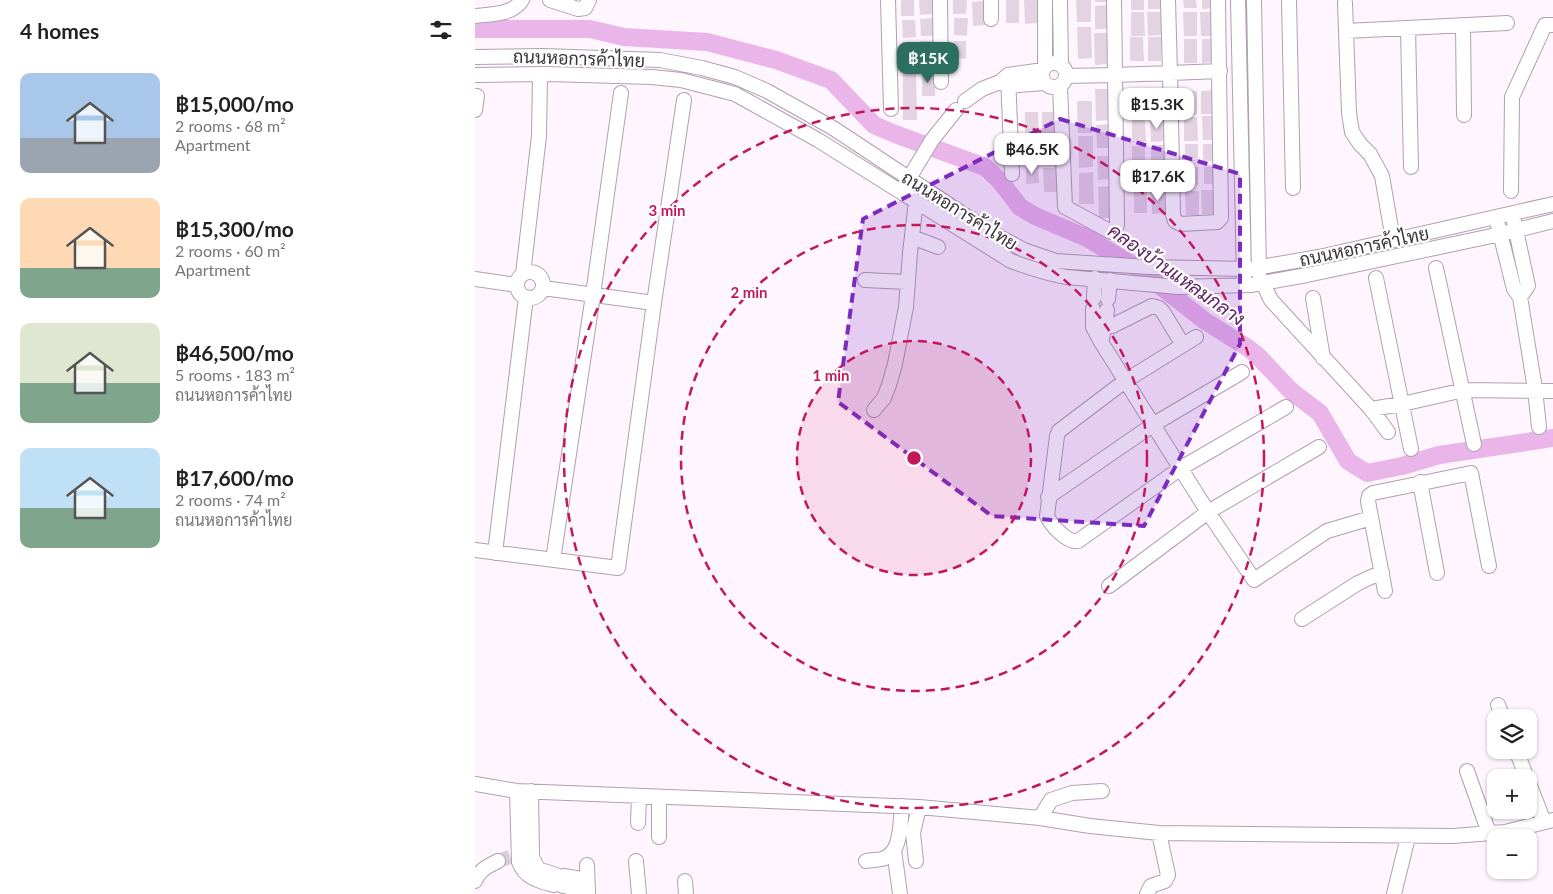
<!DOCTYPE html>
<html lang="en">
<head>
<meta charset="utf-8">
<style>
	body { margin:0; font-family:Lato,Sarabun,sans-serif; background:#f6f6f6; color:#222; height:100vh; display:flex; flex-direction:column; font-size:19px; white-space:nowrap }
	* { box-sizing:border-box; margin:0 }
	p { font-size:16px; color:#767676 }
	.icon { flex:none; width:28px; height:28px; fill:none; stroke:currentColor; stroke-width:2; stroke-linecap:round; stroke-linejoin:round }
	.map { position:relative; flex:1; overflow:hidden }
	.drawer { display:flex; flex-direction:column; background:#fff; width:475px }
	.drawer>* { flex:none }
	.buttons { position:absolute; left:1012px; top:709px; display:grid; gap:10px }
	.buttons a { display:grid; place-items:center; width:50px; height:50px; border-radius:10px; background:#fff; box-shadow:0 1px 4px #0004; font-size:25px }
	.price { position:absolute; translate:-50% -42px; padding:0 11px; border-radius:10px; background:#fff; color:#222; font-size:16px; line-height:32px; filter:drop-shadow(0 1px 2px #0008) }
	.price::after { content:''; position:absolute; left:50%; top:30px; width:15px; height:11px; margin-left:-8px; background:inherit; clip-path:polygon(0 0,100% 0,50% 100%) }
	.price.current { background:#2c6f61; color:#fff }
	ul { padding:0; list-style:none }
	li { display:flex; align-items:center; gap:15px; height:125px; padding:0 20px }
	li span { display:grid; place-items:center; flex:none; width:140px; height:100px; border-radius:10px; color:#555 }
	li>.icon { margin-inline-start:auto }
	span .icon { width:60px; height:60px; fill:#fffc; stroke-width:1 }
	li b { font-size:21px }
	h2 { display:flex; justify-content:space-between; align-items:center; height:60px; padding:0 20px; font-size:21px }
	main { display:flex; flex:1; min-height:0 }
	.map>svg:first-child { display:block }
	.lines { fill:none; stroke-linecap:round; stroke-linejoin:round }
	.river { stroke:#eab6ea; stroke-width:18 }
	.building { fill:#e4d4e3 }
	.minor-tunnel { stroke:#d8ced7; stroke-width:14; stroke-dasharray:14 7; stroke-linecap:butt }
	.minor-casing { stroke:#afa1af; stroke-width:16 }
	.minor { stroke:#fff; stroke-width:14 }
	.marked { fill:#7b2cbf; fill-opacity:0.2; stroke:#7b2cbf; stroke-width:4; stroke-dasharray:10 6; stroke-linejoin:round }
	.ring { fill:none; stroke:#c2185b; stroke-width:2.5; stroke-dasharray:9 6 }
	.labels { text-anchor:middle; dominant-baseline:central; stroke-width:4.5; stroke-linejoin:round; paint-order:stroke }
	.street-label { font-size:18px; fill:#3b343a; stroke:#fff }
	.water-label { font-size:19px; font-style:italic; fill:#612463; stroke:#fff }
	.centre { fill:#c2185b; stroke:#fff; stroke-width:2.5 }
	.ring-label { font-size:15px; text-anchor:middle; font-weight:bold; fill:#c2185b; stroke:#fff; stroke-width:4.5; stroke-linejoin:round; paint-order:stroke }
</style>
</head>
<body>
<main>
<section class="drawer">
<h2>4 homes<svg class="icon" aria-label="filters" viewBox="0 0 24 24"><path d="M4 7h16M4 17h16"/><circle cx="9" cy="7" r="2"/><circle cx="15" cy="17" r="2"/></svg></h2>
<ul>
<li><span style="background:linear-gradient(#a9c7e8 65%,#9aa5b1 0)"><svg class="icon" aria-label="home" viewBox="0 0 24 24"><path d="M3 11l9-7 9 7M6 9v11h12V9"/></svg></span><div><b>฿15,000/mo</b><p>2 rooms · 68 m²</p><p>Apartment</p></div></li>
<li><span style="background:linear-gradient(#ffd9b3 70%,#7fa58c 0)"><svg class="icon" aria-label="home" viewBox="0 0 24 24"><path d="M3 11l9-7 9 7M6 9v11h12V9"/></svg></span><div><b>฿15,300/mo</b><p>2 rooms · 60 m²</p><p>Apartment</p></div></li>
<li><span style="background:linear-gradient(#dfe7d0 60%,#7fa58c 0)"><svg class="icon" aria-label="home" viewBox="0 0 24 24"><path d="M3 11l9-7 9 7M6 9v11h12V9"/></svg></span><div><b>฿46,500/mo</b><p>5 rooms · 183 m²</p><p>ถนนหอการค้าไทย</p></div></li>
<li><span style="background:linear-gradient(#bfe0f5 60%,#7fa58c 0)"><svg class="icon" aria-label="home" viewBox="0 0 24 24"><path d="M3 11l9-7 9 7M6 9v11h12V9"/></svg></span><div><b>฿17,600/mo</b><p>2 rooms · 74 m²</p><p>ถนนหอการค้าไทย</p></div></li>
</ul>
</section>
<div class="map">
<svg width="1078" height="894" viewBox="0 0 1078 894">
	<rect width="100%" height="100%" fill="#fff5fe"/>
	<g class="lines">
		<path class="river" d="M0,29h115l34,8 83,5 69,18 55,20 43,45 21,9 90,33 15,14 20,26 15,9 52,22 49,29 69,54 43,27 9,7 34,36 29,22 28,48 19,12 35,-7 37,-11 114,-17"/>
	</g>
	<path class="building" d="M426,0h13v16h-13z
		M444,0h13l1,14 -13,1z
		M478,0h14l-1,14h-13z
		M531,0h13v23h-13z
		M549,0h13l1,23 -13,1z
		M601,0h15v22h-14z
		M620,0h13v2h-13z
		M656,0h13v10h-13z
		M673,0h13v9h-13z
		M708,0h13l1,8h-13z
		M727,0h13v8l-13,1z
		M510,1l1,24 -13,1 -1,-24z
		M633,5v24h-13v-23z
		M656,12h13l1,24h-14z
		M672,12h14v23l-13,1z
		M708,12h14v24h-13z
		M725,12h13l1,24h-13z
		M458,18l1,18h-13l-1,-17z
		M479,18h14l-1,18 -13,-1z
		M427,20h13l1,17 -13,1z
		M602,27h14l1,31 -14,1z
		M619,33h15v31l-14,1z
		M655,37h13l1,24h-14z
		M673,37h13v24h-13z
		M709,39h13v24h-13z
		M727,39h13v23l-13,1z
		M445,41h13v23l-13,1z
		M479,41h12v18l-13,-1z
		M428,42h14v24h-13z
		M428,72h13l1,48h-14z
		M447,72h13v24h-13z
		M620,89h14l1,31 -14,1z
		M656,90h13v24h-13z
		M673,90h13l1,24h-13z
		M739,90v24h-13v-23z
		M709,91h13v24h-13z
		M602,101h15v32h-14z
		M550,112h13l1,23 -14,1z
		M567,112h13v23l-13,1z
		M727,116h13l1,24h-13z
		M688,117l1,24 -13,1 -1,-24z
		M709,117h13l1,24h-14z
		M670,118l1,24h-14v-23z
		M635,124v24h-13l-1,-23z
		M603,136h15v31l-14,1z
		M550,139h14v24h-13z
		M568,139h13l1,24h-14z
		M710,144h13v17h-13z
		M728,144h13v17h-13z
		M676,145h13v17l-13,1z
		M657,146h13v17h-13z
		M622,156h14v23l-13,1z
		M551,166h12l1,17 -13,1z
		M741,166l1,18h-13v-17z
		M710,167h13v18h-13z
		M568,168h14v24h-13z
		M671,168l1,18h-13l-1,-17z
		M689,168l1,18h-13l-1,-17z
		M618,172l1,32h-15v-31z
		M637,186l1,32h-14l-1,-31z
		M659,190h13v23h-13z
		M676,190h13l1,23 -13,1z
		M726,190h14v24h-13z
		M710,191h14v24h-13z"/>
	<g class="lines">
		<path class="minor-tunnel" d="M23,861l12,-4"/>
		<g class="minor-casing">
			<path id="minor" d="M75,0l28,9 7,-1 4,-8
				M413,0l3,109
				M465,0l1,82
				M585,0l1,65
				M639,0l1,75 55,-2 3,142 2,6 6,3 36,-2 4,-4 -3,-218
				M693,0l2,73 50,-2
				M763,0l6,277
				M779,0l5,274
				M814,0l4,188
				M870,3l4,110 3,19 8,12 10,10 12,22 11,64
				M0,16c16,-2 38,-1 47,-16
				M516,19v-19
				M988,25l1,90
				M933,28l3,139
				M871,31l161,-8
				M0,57l68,-1 117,4 42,8 33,9 32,14 66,37 157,104 34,18 32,11 92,6 101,2 70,-12 234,-53
				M567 75a12 12 0 1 1 24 0a12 12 0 1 1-24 0Z
				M570,67v-67
				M568,70l-35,5 -8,7 8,4 36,-3
				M0,75l73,-1 104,3 29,3 54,14 83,46 193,121c19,7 36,13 56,16l111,10 73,-2 56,-10 194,-41 52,-13
				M533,75l4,99
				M585,86l5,121 46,25 2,-1 4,-6 -2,-150 -49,1
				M490,101l17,-12 18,-7
				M0,110l2,-14
				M430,185l27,-45 24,-30
				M1036,191l1,-94 33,-72h8
				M1039,221l14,65 -8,11
				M1023,225l16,64 6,8 15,92 4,38
				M437,237l26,10
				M961,268l38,176
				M42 285a13 13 0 1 1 26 0a13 13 0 1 1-26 0Z
				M48,274l16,-138 1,-62
				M901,278l35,171
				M0,279l42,6
				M390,280l42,2
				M788,283l8,17 100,109 31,-5 62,-14 89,1
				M68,288l111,15
				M619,298l1,-20
				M838,298l10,60
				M633,299l2,-19
				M618,309v18l8,15 4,-15 2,-17
				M618,327l19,-1 40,-20 7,2 4,4 20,33
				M721,337l-71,44 -66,50 -2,5 -10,80c4,9 20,27 31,25l103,-73 105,-61
				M626,342l107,170 46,68 73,-49 44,-13
				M896,409l17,23
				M399,410l10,-12 5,-13 6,-21 11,-57 4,-54 6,-52
				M945,482l17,91
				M573,497l106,-73 88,-52
				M0,550l143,18 36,-265 30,-203
				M20,553l31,-256
				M78,560l40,-265 28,-202
				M634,586l99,-74 111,-65
				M910,591l-17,-90 1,-5 4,-3 98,-20 18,93
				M827,619l56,-36 24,-11
				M1023,705l5,13
				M1041,750l11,28
				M992,771l22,62
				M1054,783l15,39
				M0,784l42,7 402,16 121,11 50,8 69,7 294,3 52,-4 48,-12
				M42,791l2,71c6,16 20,19 35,23
				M56,791l1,66 6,12 18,6
				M565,818l11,-18 21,-7 30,-2
				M163,823l1,-27
				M184,837v-40
				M419,850l6,44
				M161,861l3,33
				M391,861c5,-1 11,-1 16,-2 20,-5 18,-36 20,-53
				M441,861l-3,-28 6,-26
				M112,865l1,29
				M89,876l23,4
				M0,881c4,-11 13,-15 23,-20
				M210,881l1,13
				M88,886l25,5
				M672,894l4,-8 14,-5 3,-6 -9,-42
				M919,894l14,-57"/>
		</g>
		<use href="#minor" class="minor"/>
	</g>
	<path class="marked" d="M585,119l180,55v170l-96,182 -152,-10 -154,-114 25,-183z"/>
	<circle cx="439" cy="458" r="117" fill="#c2185b" fill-opacity=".12"/>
	<g class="ring">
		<circle cx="439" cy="458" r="117"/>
		<circle cx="439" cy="458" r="233"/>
		<circle cx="439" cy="458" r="350"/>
	</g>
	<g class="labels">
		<g class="street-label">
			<text transform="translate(104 58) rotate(2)">ถนนหอการค้าไทย</text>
			<text transform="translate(485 210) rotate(32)">ถนนหอการค้าไทย</text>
			<text transform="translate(889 246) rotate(-12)">ถนนหอการค้าไทย</text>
		</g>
		<g class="water-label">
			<text transform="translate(702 274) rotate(35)">คลองบ้านแหลมกลาง</text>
		</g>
	</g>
	<circle cx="439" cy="458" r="8" class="centre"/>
	<g class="ring-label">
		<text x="192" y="216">3 min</text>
		<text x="274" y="298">2 min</text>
		<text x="356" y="381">1 min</text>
	</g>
</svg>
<div class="buttons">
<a><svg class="icon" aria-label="layers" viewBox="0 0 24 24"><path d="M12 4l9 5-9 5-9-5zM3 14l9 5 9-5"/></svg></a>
<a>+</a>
<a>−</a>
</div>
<b class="price current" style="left:453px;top:84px">฿15K</b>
<b class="price" style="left:682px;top:130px">฿15.3K</b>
<b class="price" style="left:557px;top:175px">฿46.5K</b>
<b class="price" style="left:683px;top:202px">฿17.6K</b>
</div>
</main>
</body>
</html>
